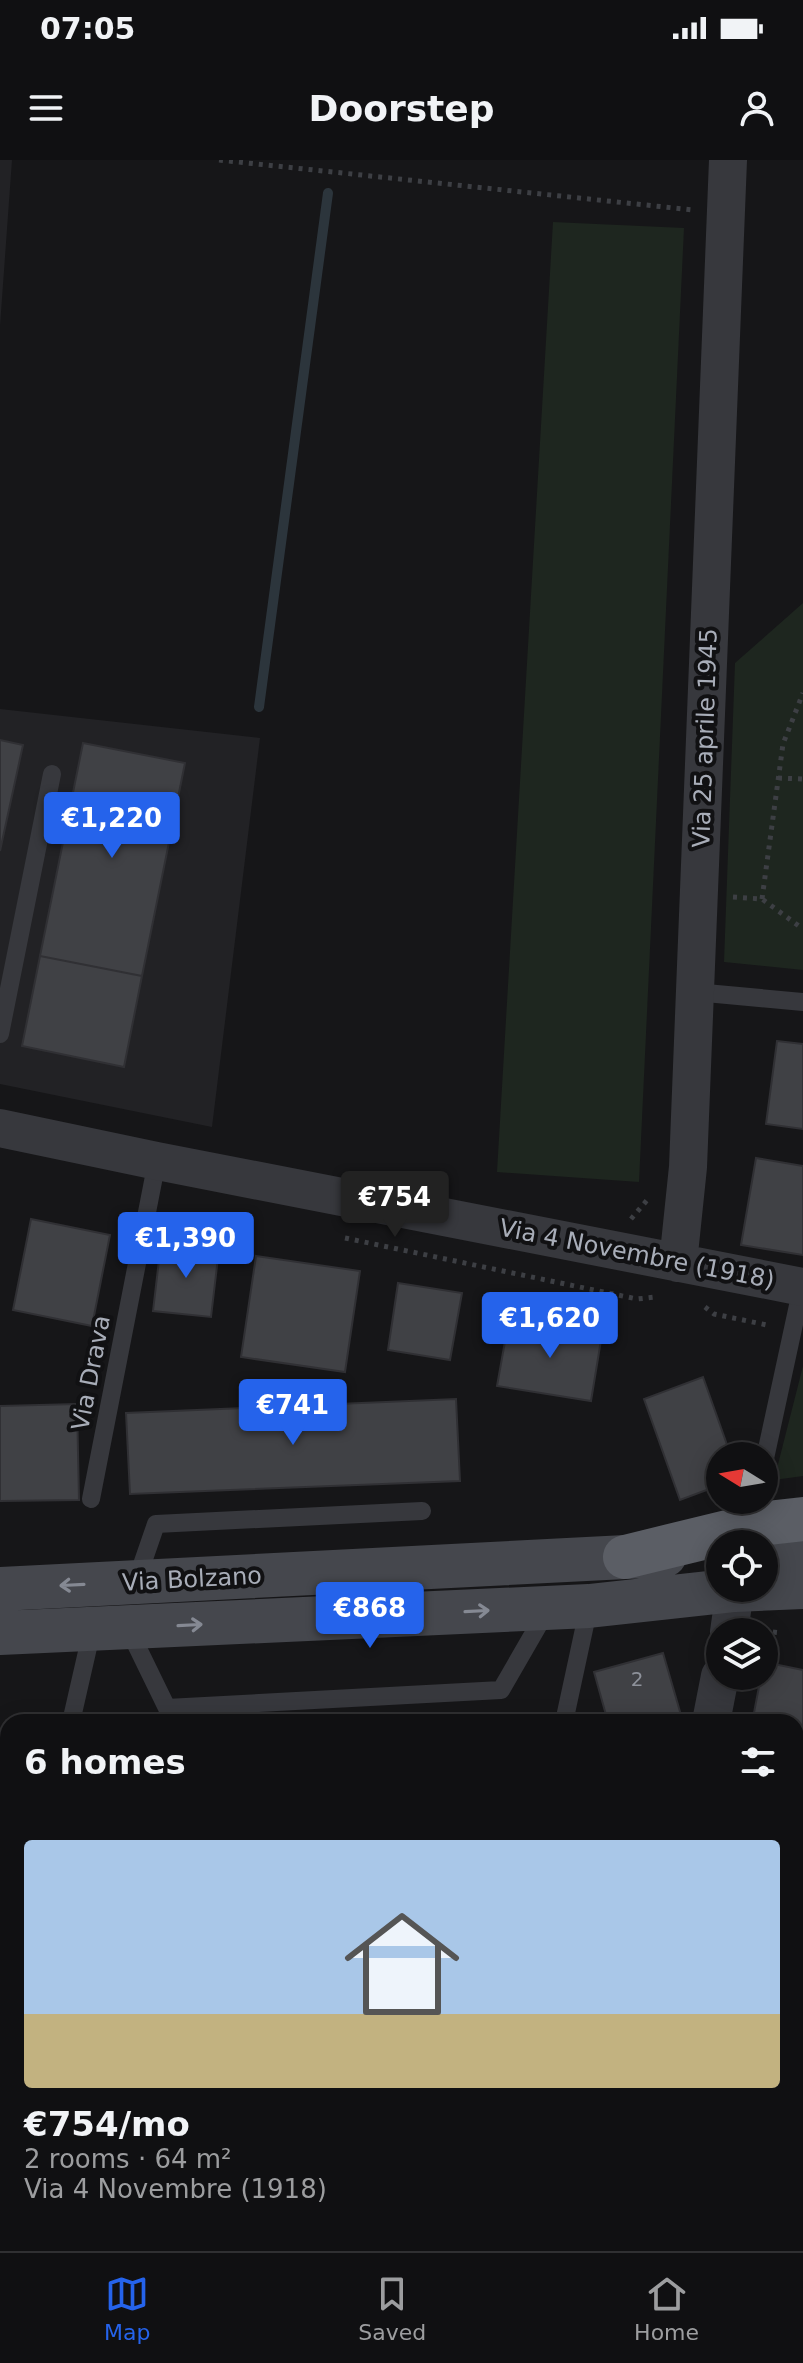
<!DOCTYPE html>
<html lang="en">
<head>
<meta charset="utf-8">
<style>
	body { margin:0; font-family:"DejaVu Sans",sans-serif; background:#19191b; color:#f1f3f6; height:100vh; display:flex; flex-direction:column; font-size:30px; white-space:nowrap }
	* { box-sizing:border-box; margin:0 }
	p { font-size:26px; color:#9c9d9f }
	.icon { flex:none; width:44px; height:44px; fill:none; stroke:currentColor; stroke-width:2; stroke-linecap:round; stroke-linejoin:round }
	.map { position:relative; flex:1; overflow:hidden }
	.details { position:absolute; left:0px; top:1554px; width:804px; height:538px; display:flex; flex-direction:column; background:#101012; border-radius:24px 24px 0 0; box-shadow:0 4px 20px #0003,0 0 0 2px #303032 }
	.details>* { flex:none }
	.needle { width:52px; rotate:281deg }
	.fabs { position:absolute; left:706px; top:1282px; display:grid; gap:16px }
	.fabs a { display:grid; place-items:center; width:72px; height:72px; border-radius:50%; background:#101012; box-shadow:0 4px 20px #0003,0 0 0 2px #303032; font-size:40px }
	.price { position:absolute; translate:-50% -68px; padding:0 18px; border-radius:8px; background:#2563eb; color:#fff; font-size:26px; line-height:52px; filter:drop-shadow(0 2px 4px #0008) }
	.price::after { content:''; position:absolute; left:50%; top:48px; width:24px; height:18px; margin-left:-12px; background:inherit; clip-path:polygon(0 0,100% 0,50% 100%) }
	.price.active { background:#222; color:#fff }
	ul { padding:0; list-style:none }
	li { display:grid; align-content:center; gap:16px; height:424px; padding:0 24px }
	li+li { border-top:2px solid #303032 }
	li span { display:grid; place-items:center; height:248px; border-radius:8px; color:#555 }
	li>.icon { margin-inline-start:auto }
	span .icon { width:144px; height:144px; fill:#fffc; stroke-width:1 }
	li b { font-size:34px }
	h2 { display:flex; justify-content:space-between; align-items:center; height:96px; padding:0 24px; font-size:34px }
	.status { display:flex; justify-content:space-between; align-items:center; height:56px; padding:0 40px; background:#101012; direction:ltr }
	.status svg { height:22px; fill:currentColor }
	header { display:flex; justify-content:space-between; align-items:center; height:104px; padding:0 24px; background:#101012; font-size:36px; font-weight:800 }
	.tab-bar { display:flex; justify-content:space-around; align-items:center; height:112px; border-top:2px solid #303032; background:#101012; font-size:22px; color:#9c9d9f }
	.tab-bar a { display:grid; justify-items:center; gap:4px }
	.tab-bar .active { color:#2563eb }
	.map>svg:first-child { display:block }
	.built { fill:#222225 }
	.green { fill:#1e261f }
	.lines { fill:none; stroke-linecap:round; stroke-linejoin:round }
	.stream { stroke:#2c353c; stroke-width:10 }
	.building { fill:#404145; stroke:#303034; stroke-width:2 }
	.path { stroke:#3d3f44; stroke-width:5; stroke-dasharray:4 6; stroke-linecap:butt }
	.service { stroke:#37383d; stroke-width:18 }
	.minor { stroke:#37383d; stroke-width:38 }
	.secondary { stroke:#45474d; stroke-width:44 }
	.trunk { stroke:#5b5e65; stroke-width:44 }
	.oneway { stroke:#858993 }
	.labels { text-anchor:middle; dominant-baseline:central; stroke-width:8; stroke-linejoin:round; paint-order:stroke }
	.number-label { font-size:20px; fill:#8e929b }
	.street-label { font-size:24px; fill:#a8adb8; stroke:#111113 }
</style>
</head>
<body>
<div class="status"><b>07:05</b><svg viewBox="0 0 49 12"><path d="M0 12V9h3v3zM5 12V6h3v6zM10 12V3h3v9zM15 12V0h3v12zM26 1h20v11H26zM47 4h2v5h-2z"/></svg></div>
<header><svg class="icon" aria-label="menu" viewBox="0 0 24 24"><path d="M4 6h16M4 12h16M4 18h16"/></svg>Doorstep<svg class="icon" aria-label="person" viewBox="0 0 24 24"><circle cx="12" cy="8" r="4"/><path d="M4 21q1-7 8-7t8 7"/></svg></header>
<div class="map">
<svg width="803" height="2091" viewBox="0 0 803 2091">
	<rect width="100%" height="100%" fill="#161618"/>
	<path class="built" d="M0,0h12l-12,166z
		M0,549l260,29 -48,389 -212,-43z"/>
	<path class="green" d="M553,62l131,6 -45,954 -142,-10z
		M803,443v367l-79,-8 11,-299z
		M803,1206v110l-29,4z"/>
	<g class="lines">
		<path class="stream" d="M259,547l69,-514"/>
	</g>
	<path class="building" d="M0,580l23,5 -23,106z
		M83,583l102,20 -43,213 -102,-20z
		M40,796l102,20 -18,91 -102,-21z
		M777,881l26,3v85l-37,-5z
		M756,998l47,8v89l-62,-10z
		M31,1059l79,16 -18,91 -79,-16z
		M161,1083l58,6 -8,68 -58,-6z
		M256,1096l104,15 -15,101 -104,-15z
		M398,1123l64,10 -12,67 -62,-10z
		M509,1159l93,15 -11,67 -94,-15z
		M703,1217l28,79h-11v29l-40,15 -36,-101z
		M456,1239l4,82 -330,13 -4,-81z
		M77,1244l2,96 -79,1v-95z
		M663,1493l20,69h-75l-14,-50z
		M764,1502l39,8v131l-7,-1v-78h-25l-18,-4 8,-42h3z
		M796,1691l7,2v46l-7,29z
		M796,1838l7,1v70l-7,-2z
		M602,2084h69l-2,7h-69z"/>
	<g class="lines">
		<path class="path" d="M219,0l474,50
			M778,618l25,1
			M733,737l29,2 41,30
			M762,739l21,-155 20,-51
			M631,1059l17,-20
			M345,1078l292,61 19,-2
			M705,1147l9,7 53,11
			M763,1471l19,2
			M208,2091l1,-7"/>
		<path class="service" d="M695,832l108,10
			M0,874l52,-260
			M764,1303l38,-176
			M91,1339l66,-338
			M136,1422l20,-58 266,-13
			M128,1468l39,80 334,-18 45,-78
			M71,1562l21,-92
			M564,1562l25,-116
			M0,1689h8
			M796,1806l7,2
			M0,2072h8
			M280,2084l65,7
			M403,2091l1,-7
			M442,2091l4,-7"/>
		<path class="minor" d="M0,968l157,33 646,126
			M678,1103l10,-96 40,-1007
			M729,1472l6,-42
			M711,1562l9,-46
			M537,2091l4,-7"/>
		<path class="secondary" d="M764,1390l39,-2
			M0,1429l665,-34
			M0,1473l589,-27 146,-16 68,-3"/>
		<path class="trunk" d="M625,1397l135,-33 43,-5"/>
	</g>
	<defs><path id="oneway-shaft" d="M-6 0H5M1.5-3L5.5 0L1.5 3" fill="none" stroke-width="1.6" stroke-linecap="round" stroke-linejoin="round" transform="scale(2)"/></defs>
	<g class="oneway">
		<use href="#oneway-shaft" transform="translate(72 1425) rotate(177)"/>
		<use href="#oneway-shaft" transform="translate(477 1451) rotate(-3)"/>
		<use href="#oneway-shaft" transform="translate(190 1465) rotate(-3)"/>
	</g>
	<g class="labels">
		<g class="number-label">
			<text x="637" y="1519">2</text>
		</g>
		<g class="street-label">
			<text transform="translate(705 578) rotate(-88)">Via 25 aprile 1945</text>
			<text transform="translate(637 1094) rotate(11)">Via 4 Novembre (1918)</text>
			<text transform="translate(91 1213) rotate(-79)">Via Drava</text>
			<text transform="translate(192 1419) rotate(-3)">Via Bolzano</text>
		</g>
	</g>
</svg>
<div class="fabs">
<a><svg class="needle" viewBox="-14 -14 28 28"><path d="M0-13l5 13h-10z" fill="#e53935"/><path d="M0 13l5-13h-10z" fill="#9c9d9f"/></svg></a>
<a><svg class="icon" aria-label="locate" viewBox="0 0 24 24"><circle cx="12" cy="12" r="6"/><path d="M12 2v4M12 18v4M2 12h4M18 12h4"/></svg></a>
<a><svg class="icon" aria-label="layers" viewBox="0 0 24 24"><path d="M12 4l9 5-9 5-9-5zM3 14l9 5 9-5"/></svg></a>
</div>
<b class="price" style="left:112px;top:700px">€1,220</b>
<b class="price active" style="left:395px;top:1079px">€754</b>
<b class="price" style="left:186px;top:1120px">€1,390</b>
<b class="price" style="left:550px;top:1200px">€1,620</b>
<b class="price" style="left:293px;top:1287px">€741</b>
<b class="price" style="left:370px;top:1490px">€868</b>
<section class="details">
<h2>6 homes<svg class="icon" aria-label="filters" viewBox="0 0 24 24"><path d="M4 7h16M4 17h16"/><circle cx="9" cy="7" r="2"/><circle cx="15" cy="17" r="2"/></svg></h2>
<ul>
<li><span style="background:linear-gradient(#a9c7e8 70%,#c2b280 0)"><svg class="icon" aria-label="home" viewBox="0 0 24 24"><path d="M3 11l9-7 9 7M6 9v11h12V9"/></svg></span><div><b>€754/mo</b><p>2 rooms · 64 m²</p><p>Via 4 Novembre (1918)</p></div></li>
</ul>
</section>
</div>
<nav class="tab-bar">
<a class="active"><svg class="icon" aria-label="map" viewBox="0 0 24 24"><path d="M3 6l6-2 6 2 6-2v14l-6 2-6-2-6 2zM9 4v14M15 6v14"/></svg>Map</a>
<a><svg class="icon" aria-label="saved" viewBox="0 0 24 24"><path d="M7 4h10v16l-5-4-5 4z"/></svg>Saved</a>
<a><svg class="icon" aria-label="home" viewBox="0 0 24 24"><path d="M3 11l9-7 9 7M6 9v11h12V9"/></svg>Home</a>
</nav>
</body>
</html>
